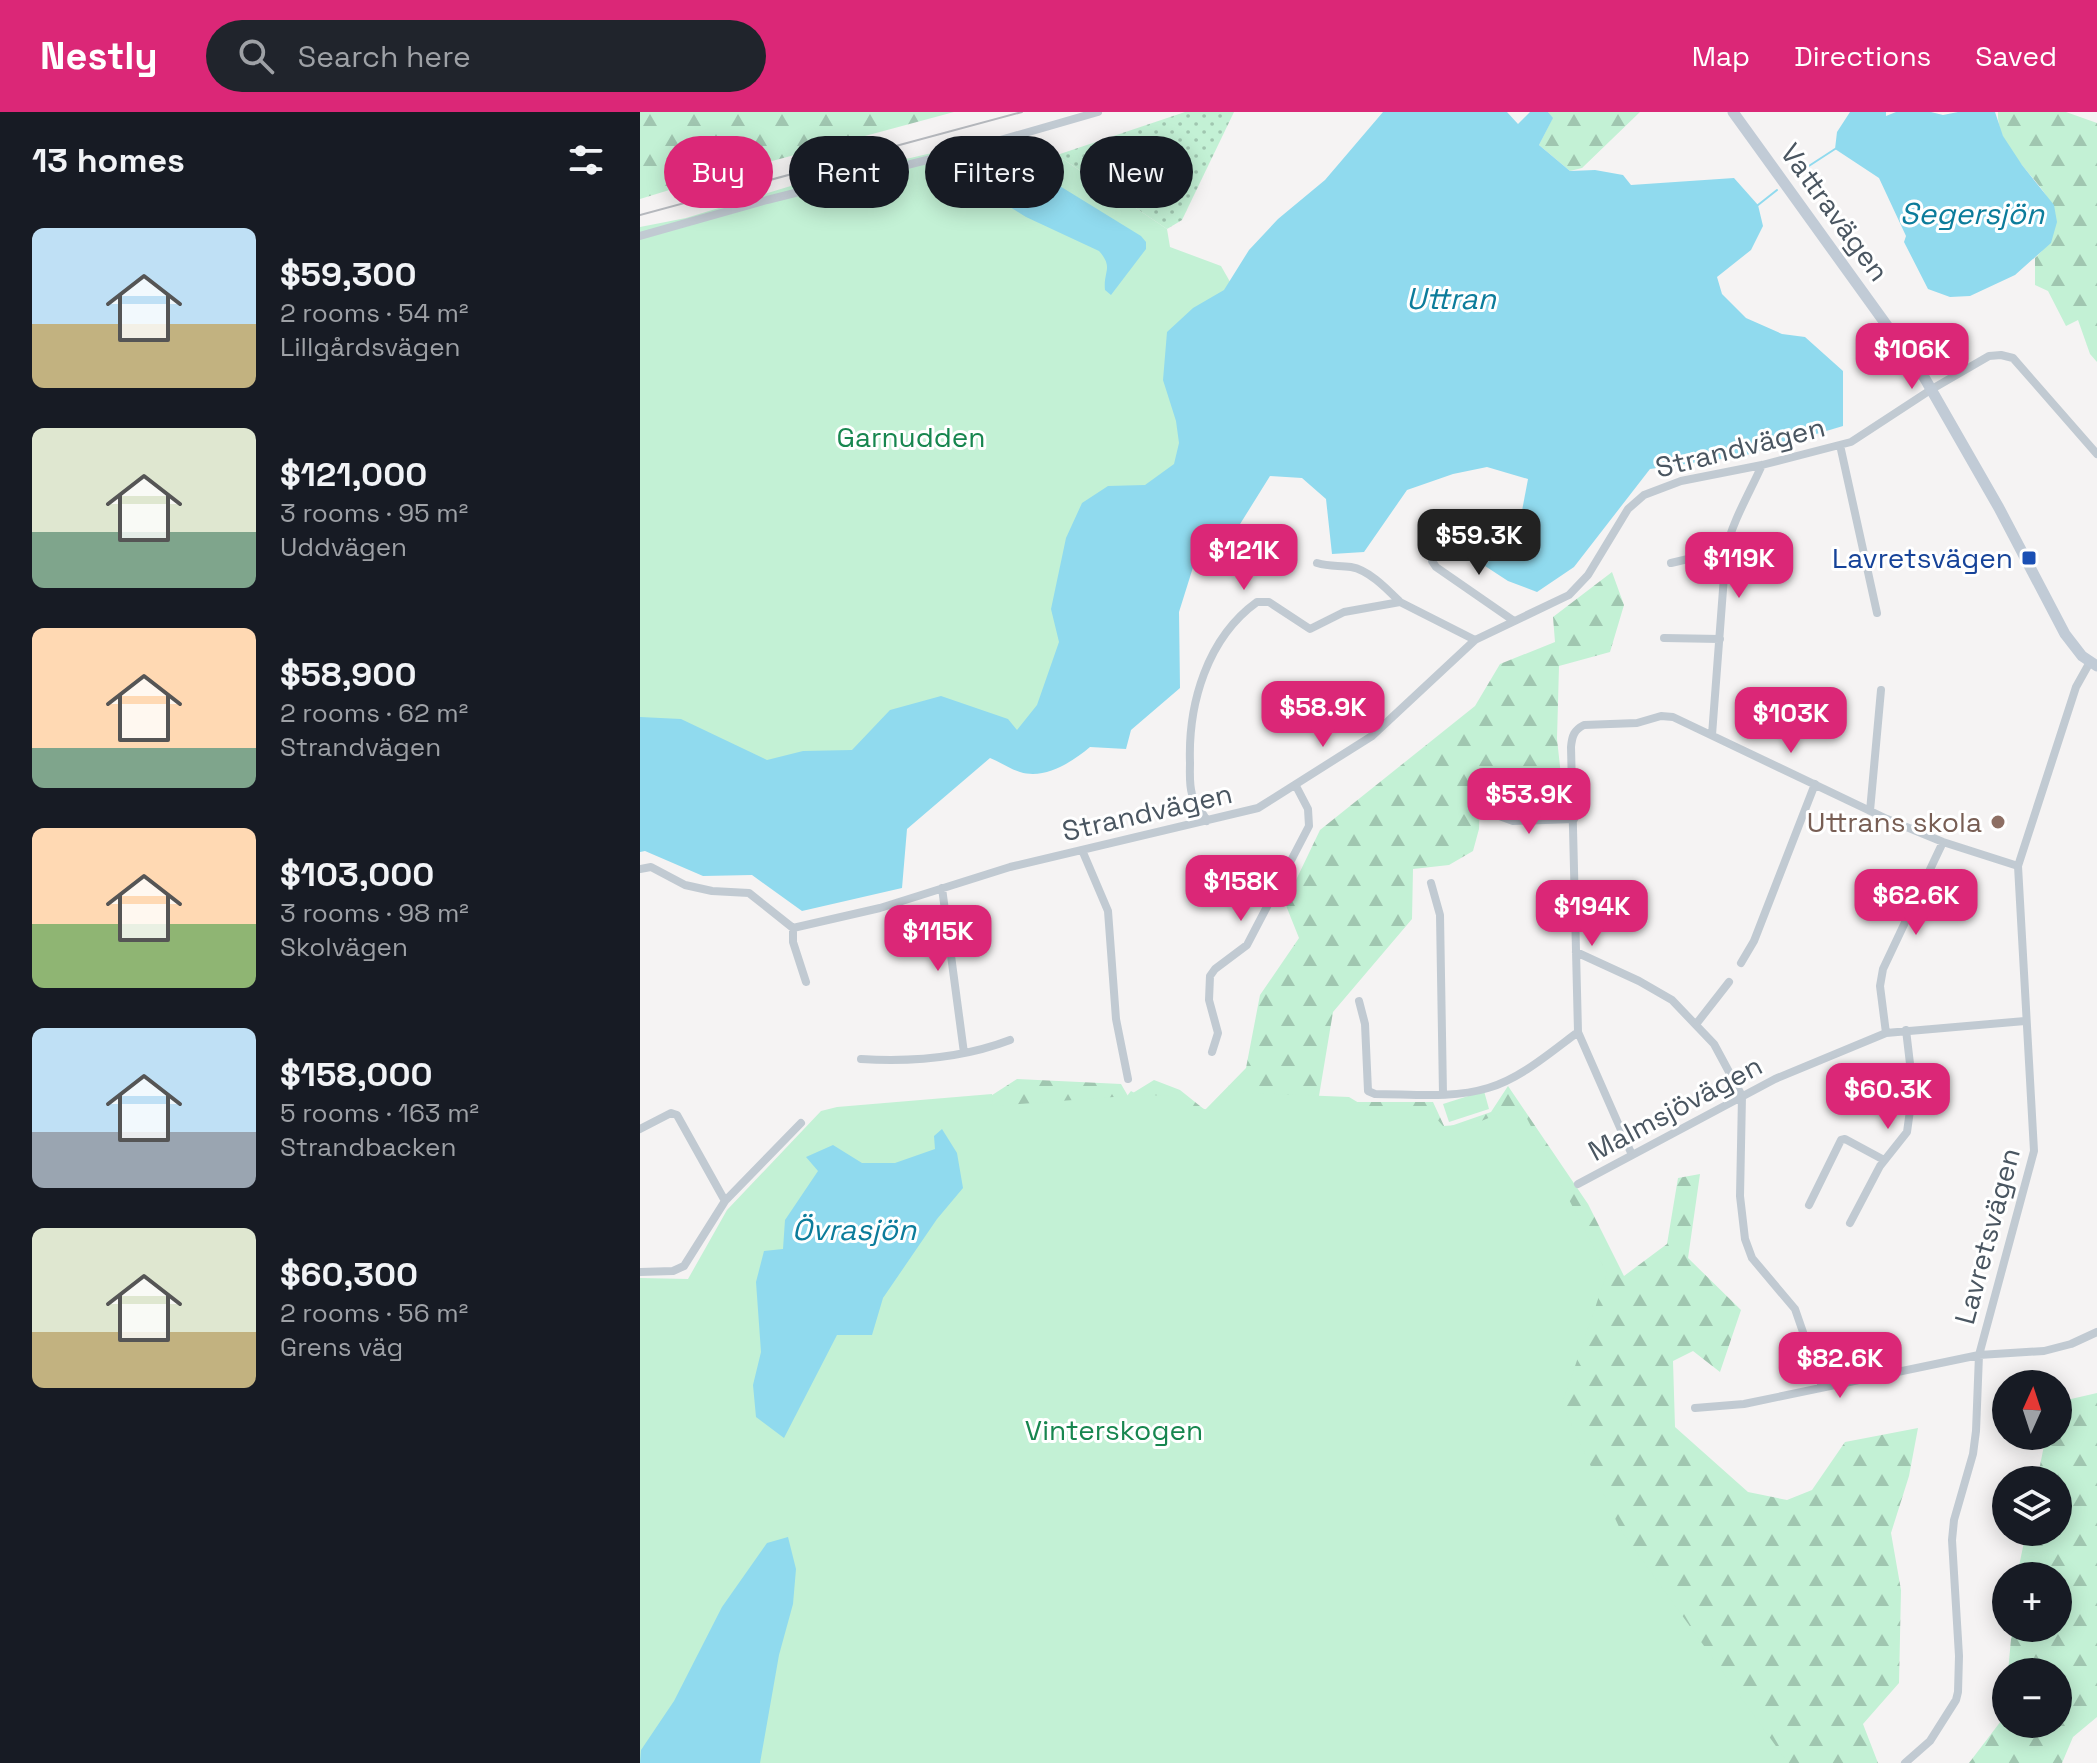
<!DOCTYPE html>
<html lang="en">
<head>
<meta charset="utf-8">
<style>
	body { margin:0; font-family:"Space Grotesk",sans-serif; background:#20242c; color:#f1f3f6; height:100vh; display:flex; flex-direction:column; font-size:30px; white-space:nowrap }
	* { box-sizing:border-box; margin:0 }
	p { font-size:26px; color:#9ea1a6 }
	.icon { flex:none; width:44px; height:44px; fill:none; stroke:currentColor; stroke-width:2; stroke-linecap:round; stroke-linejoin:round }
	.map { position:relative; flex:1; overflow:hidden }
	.side { display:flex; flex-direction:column; background:#171b24; width:640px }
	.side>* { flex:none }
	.guide { position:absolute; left:24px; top:24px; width:760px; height:72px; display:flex; gap:16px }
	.needle { width:52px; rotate:3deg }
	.fabs { position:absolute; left:1352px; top:1258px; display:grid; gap:16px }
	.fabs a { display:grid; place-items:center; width:80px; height:80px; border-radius:50%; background:#171b24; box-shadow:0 4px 20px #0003; font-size:40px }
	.price { position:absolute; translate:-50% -68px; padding:0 18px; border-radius:16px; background:#db2777; color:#fff; font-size:26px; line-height:52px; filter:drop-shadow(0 2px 4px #0008) }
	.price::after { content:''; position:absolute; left:50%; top:48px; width:24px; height:18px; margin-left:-12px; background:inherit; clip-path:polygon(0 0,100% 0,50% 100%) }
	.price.active { background:#222; color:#fff }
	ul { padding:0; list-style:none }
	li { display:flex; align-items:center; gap:24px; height:200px; padding:0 32px }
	li span { display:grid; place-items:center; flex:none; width:224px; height:160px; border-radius:12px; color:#555 }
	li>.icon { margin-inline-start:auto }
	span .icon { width:96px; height:96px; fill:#fffc; stroke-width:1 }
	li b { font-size:34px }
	h2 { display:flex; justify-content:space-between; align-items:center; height:96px; padding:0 32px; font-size:34px }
	.pill { padding:0 28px; border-radius:36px; background:#171b24; box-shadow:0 4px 20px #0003; font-size:28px; line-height:72px }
	.pill.active { background:#db2777; color:#fff }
	header { display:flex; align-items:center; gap:48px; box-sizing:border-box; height:112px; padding:0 40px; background:#db2777; color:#fff }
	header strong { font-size:38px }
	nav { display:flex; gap:44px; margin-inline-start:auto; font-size:28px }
	.search { width:560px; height:72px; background:#20242c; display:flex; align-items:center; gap:20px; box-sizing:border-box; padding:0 28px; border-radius:44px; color:#9ea1a6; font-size:30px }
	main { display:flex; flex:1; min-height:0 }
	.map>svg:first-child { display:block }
	.grass { fill:url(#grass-dots) }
	.forest { fill:url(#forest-firs) }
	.park { fill:#c3f1d5 }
	.water { fill:#90daee }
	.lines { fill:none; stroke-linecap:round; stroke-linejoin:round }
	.stream { stroke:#90daee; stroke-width:2 }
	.street { stroke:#c1cad2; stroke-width:8 }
	.secondary { stroke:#c1cbd6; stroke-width:11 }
	.rail { stroke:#b5b8bd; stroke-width:2 }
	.transit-dot { fill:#1a4fb4; stroke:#fff; stroke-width:3 }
	.education-dot { fill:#8d6e63; stroke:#fff; stroke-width:3 }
	.labels { text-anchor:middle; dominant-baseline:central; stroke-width:6; stroke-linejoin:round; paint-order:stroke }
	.street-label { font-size:28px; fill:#4a5661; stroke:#fff }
	.park-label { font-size:28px; fill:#17864f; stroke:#fff }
	.transit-label { font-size:28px; fill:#164399; stroke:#fff; text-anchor:end }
	.education-label { font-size:28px; fill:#785e54; stroke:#fff; text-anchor:end }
	.water-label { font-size:30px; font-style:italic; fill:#0c7c9b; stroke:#fff }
</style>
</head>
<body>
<header>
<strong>Nestly</strong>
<div class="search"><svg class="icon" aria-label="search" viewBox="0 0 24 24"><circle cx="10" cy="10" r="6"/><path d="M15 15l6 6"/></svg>Search here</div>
<nav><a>Map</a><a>Directions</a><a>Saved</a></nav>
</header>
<main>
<section class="side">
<h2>13 homes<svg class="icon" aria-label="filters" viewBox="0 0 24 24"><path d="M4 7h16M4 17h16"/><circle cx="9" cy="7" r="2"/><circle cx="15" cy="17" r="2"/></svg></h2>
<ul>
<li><span style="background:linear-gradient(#bfe0f5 60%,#c2b280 0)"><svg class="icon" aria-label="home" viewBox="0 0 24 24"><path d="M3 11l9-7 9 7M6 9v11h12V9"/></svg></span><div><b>$59,300</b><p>2 rooms · 54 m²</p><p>Lillgårdsvägen</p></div></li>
<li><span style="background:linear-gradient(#dfe7d0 65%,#7fa58c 0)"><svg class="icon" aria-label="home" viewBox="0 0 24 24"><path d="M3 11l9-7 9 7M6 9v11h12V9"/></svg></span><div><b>$121,000</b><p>3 rooms · 95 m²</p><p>Uddvägen</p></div></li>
<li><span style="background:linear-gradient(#ffd9b3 75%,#7fa58c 0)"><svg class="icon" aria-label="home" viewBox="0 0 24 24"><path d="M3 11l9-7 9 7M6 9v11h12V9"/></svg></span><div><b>$58,900</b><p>2 rooms · 62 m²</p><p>Strandvägen</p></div></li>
<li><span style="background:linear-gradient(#ffd9b3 60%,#8fb573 0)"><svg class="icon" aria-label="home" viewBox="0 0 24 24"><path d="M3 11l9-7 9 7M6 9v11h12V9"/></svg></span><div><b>$103,000</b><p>3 rooms · 98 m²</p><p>Skolvägen</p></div></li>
<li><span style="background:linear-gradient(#bfe0f5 65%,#9aa5b1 0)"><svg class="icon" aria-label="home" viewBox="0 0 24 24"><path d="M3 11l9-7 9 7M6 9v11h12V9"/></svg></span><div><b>$158,000</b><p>5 rooms · 163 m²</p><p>Strandbacken</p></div></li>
<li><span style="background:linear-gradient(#dfe7d0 65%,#c2b280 0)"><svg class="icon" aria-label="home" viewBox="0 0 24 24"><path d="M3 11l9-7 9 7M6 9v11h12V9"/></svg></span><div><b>$60,300</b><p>2 rooms · 56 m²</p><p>Grens väg</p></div></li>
</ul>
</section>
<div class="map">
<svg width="1457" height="1651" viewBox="0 0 1457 1651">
	<defs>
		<pattern id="grass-dots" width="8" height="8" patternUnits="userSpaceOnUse" patternTransform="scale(2)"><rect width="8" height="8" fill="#c3f1d5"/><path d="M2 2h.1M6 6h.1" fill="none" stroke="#a0c6b0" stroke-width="1.8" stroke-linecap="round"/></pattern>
		<pattern id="forest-firs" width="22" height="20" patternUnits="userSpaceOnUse" patternTransform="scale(2)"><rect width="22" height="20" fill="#c3f1d5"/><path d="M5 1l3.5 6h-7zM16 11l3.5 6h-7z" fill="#a0c6b0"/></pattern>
	</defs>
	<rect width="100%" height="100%" fill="#f5f3f3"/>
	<path class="grass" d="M545,0h49l-52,108 -15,9 -110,-74z"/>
	<path class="forest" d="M0,0h314l-252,68 -62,19z
		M908,0h92l-58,56 -12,3 -31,-26 13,-26z
		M1358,0h68l31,11v239l-7,-8 -12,-34 -12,6 -18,-35 -13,-6v-27c62,-58 -40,-88 -37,-146z
		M972,460l12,33 -14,47 -51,14 -2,73 8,73 -85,-14 -1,31 -6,22 -24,14 -36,4 -1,50 -79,93 -15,90h115l12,26 46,-16 17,-26 80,118 36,72 43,-32 11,-66 22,-4 -12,84 53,52 -21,62 -27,-21 -20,10 2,66 73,65 39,8 25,-10 33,-48 73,-14 -9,48 -18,57 10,57 -2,93 -36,41 15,39h-1118l-56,-482 313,-202 104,5 7,12 26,-16 26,10 25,20 41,-42 14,-73 39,-57 -14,-35 35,-73 155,-124 25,-42 55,-22 -2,-25z
		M1457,1281v324l-24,20 -11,26h-93l35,-46 2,-22v29h52v-52h-50l4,-44h46v-52h-41l9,-44h32v-52h-21l9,-44h12v-34z"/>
	<path class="park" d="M396,29l131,88 3,18 51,19 16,28 -29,208 -147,240 -421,57v-572l46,-9 108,-33 168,-39z
		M605,978l6,3 98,4 20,12h59l15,17 31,-2 46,-19 87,168 -45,131 58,125 168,234h-1148v-485l48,1 39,-69 94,-99 16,-4 155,-13 1,12 134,-10 4,-5 7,4 49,1 3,10 24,5 24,-19 6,1z
		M844,979l5,18 -40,13 -6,-18z"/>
	<path class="water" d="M743,0h124l11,12 12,-12h18l5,6 -14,27 31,26 25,-1 28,5 8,10 103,-7 24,27 5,21 -12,24 -34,27 5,17 24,24 36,16 23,3 38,34v55l-100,30 -93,13 -76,98 -37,25 -29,-11 -23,-15 36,-50 7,-37 -41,-12 -34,7 -46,16 -43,62 -32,2 -6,-55 -24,-21 -32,-2 -38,61 -32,8 -21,67 1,76 -49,42 -5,19 -36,-2c-18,15 -45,33 -70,25 -10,-3 -20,-10 -30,-14l-83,71 -5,59 -100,23 -50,-36 -49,1 -58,-25 -5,1v-135l41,2 86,41 36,-9 49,-1 38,-40 51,-14 67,23 9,11 20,-25 22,-63 -8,-33 15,-71 16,-35 26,-17 37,-1 29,-21 5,-21 -3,-22 -13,-41 4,-48 26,-24 31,-18 25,-40 29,-31 47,-39z
		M1210,0h36v4l10,-4h35l12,3 15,-3h37l8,24 19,29 32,40 3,17 -6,21 -36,32 -45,21 -20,1 -22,-8 -24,-47 2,-6 -27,-58 -44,-29 2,-17z
		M365,48h9l10,4 117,72 5,6v7l-35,46 -6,-5c-2,-19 9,-22 -6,-39l-73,-34 -32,-20 -7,-24 5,-7z
		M302,1017l15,24 6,35 -26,31 -54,79 -11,37h-35l-53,103 -28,-21 -3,-32 8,-33 -5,-70 8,-31 19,-2 2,-29 33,-49 -12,-14 27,-12 29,18h33l40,-14 -1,-13z
		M148,1425l8,32 -3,35 -14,51 -19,108h-120l1,-13 33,-49 48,-94 45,-64z"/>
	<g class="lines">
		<path class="stream" d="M1155,63l40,-26
			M1118,93l19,-15"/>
		<path class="street" d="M0,124l127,-36 192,-48 139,-40
			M1200,333l37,168
			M807,421l-13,16 -2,12 4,6 78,54
			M677,451c13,4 22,2 34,4 18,3 36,22 49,35
			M1031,451l55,-13
			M1024,526l56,1
			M1072,623l14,-185c6,-28 24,-58 36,-85
			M1230,699l11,-121
			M851,701l22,8 61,-2
			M567,709c-5,-9 -12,-18 -15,-27 -3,-10 -2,-22 -2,-31 -2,-59 17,-125 67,-161h12l41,27 34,-17 56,-10 75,38
			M442,738l26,61 8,108 12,60
			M0,757l11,-2 34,18 27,6 37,2 44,35 87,-20 130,-41 248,-59 114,-72 103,-96 94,-45 19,-20 40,-66 16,-14 37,-14 81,-16 89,-23 81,-53 57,-33 12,-1 12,3 84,96
			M791,771l9,32 3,179
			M302,776l22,165
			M153,816v14l13,40
			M936,840l63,29 33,19 42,44 28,52 -2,100 5,43 7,19 43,51 27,78
			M1101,851l13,-22 61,-157
			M719,889l6,23 3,67 7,3c36,0 77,5 113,-6 32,-9 63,-36 90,-56
			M1057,911l32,-41
			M1246,921l-6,-47 3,-17 60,-127
			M572,940l6,-19 -9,-33 1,-24 5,-7 32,-24 62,-119 -1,-17 -12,-23
			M221,947c49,3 102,-1 149,-19
			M0,1017l31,-16 6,2 48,86
			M992,1043l-54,-123 -7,-285c1,-11 3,-17 13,-22l53,-2 24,-7 12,1 214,102 56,23 75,24
			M938,1072l197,-105 111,-46 139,-12
			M1169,1093l32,-65 4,-1 39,21
			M1210,1111l30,-57 27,-34 6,-43 -7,-59
			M0,1160l33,-1 11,-5 41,-65 76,-78
			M1055,1296l49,-4 235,-49 65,-4 27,-7 26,-12
			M1265,1651l25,-22 26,-41 2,-8 1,-36 -7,-116 2,-20 19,-66 3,-23 3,-76 55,-204 -16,-285 58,-179 14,-25"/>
		<path class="secondary" d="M1093,0l191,265 75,131 66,126 17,22 15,10"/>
		<path class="rail" d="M0,103l382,-103"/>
	</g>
	<rect class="transit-dot" x="1381" y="438" width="16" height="16" rx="4"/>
	<circle class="education-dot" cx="1358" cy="710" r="8"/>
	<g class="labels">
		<g class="street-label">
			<text transform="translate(1195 100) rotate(54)">Vattravägen</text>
			<text transform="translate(1100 335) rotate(-14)">Strandvägen</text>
			<text transform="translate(507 700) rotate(-13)">Strandvägen</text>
			<text transform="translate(1035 996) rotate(-28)">Malmsjövägen</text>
			<text transform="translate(1347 1124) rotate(-75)">Lavretsvägen</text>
		</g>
		<g class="park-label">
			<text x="271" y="325">Garnudden</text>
			<text x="474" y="1318">Vinterskogen</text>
		</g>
		<g class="transit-label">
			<text x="1373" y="446">Lavretsvägen</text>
		</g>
		<g class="education-label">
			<text x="1342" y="710">Uttrans skola</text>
		</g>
		<g class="water-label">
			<text x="1332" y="101">Segersjön</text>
			<text x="811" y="186">Uttran</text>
			<text x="214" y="1117">Övrasjön</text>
		</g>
	</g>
</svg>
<div class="fabs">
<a><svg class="needle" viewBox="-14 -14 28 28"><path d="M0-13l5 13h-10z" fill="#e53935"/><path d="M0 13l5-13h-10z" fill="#9ea1a6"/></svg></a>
<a><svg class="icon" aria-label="layers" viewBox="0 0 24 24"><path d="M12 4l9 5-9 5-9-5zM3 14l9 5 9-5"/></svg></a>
<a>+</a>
<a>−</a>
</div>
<b class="price" style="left:1272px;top:279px">$106K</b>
<b class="price active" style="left:839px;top:465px">$59.3K</b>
<b class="price" style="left:604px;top:480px">$121K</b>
<b class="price" style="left:1099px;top:488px">$119K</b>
<b class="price" style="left:683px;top:637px">$58.9K</b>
<b class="price" style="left:1151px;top:643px">$103K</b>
<b class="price" style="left:889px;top:724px">$53.9K</b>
<b class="price" style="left:601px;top:811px">$158K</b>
<b class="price" style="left:1276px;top:825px">$62.6K</b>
<b class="price" style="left:952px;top:836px">$194K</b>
<b class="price" style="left:298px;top:861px">$115K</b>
<b class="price" style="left:1248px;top:1019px">$60.3K</b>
<b class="price" style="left:1200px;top:1288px">$82.6K</b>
<div class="guide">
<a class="pill active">Buy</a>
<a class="pill">Rent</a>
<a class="pill">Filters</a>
<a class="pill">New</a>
</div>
</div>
</main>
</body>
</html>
